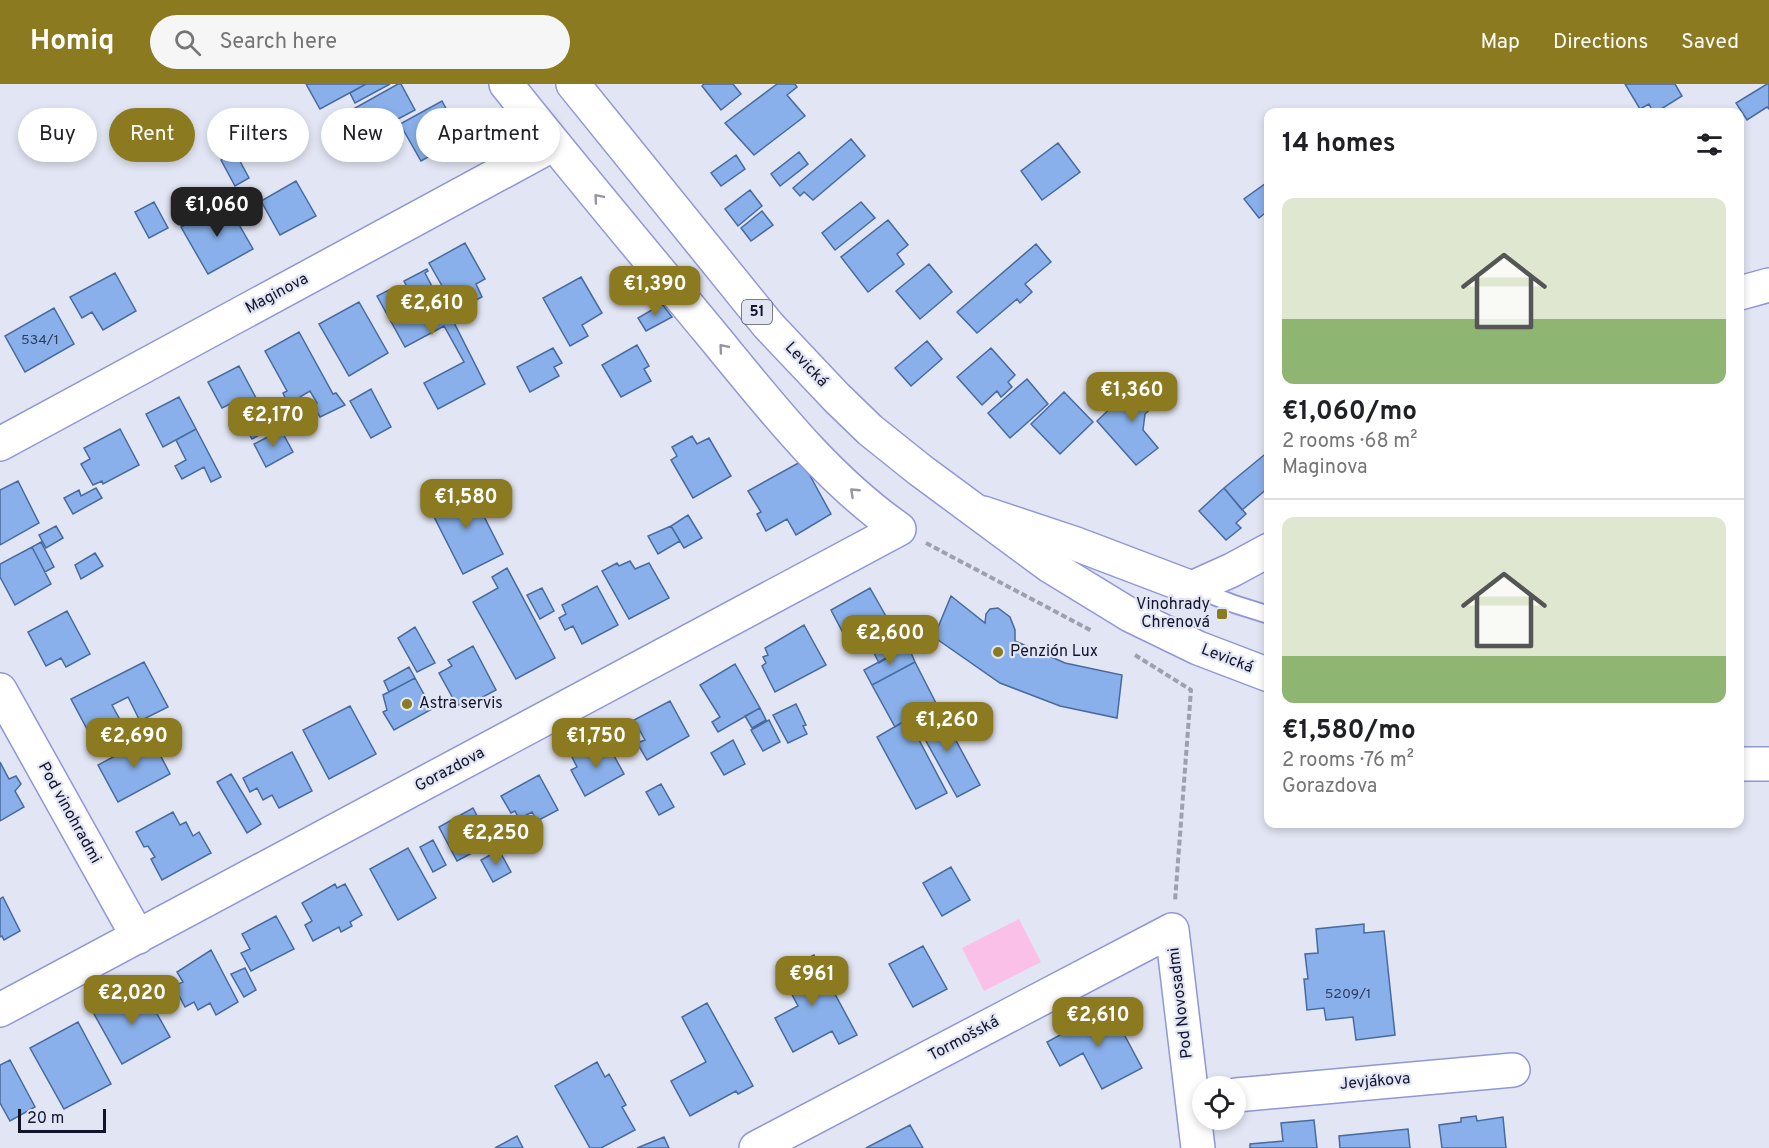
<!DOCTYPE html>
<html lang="en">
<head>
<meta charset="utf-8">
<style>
	body { margin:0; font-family:Overpass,sans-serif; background:#f6f6f6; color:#202124; height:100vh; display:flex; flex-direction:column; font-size:22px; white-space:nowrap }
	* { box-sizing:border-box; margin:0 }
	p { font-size:20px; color:#757577 }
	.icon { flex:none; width:33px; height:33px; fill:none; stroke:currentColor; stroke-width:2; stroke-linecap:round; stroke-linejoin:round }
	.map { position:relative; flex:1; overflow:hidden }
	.side { position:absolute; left:1264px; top:24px; width:480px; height:720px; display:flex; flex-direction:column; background:#fff; border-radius:12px; box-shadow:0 3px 9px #0003 }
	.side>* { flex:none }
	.top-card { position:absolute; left:18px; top:24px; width:570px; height:54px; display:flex; gap:12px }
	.controls { position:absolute; left:1192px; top:992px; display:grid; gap:12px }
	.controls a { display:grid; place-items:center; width:54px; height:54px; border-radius:50%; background:#fff; box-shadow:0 3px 9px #0003; font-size:30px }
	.scale { position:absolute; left:18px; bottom:15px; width:88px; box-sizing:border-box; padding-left:6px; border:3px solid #12142c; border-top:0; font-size:16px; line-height:21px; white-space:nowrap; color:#12142c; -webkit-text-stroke:4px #e2e5f3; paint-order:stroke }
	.price { position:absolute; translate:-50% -51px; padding:0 14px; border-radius:12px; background:#8b7a20; color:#fff; font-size:20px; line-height:39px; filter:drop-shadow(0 2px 3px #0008) }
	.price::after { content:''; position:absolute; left:50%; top:36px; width:18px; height:14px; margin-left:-9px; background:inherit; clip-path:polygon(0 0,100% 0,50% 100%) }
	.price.active { background:#222; color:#fff }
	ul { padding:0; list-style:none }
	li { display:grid; align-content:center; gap:12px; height:318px; padding:0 18px }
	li+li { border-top:2px solid #e0e0e0 }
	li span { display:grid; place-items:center; height:186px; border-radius:12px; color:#555 }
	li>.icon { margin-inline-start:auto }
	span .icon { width:108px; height:108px; fill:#fffc; stroke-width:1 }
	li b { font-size:26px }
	h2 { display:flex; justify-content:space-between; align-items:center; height:72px; padding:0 18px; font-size:26px }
	.pill { padding:0 21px; border-radius:27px; background:#fff; box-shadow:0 3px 9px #0003; font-size:21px; line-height:54px }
	.pill.active { background:#8b7a20; color:#fff }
	header { display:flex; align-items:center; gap:36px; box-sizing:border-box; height:84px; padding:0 30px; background:#8b7a20; color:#fff }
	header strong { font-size:28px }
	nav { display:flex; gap:33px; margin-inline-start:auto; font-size:21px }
	.search { width:420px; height:54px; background:#f6f6f6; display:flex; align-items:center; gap:15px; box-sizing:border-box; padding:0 21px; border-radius:33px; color:#757577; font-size:22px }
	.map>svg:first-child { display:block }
	.green { fill:#fbc0e8 }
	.building { fill:#89b0ea; stroke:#476a9f; stroke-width:1.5 }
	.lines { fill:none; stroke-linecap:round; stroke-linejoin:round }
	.lane-casing { stroke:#9097d7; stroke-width:20 }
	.street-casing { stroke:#9097d7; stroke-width:36 }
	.primary-casing { stroke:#9097d7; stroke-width:36 }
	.path { stroke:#9ea0b2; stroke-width:4; stroke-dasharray:6 3; stroke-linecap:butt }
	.lane { stroke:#fff; stroke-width:16 }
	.street { stroke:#fff; stroke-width:33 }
	.primary { stroke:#fff; stroke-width:33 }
	.oneway { stroke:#9495a0 }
	.poi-dot { fill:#8b7a20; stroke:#e2e5f3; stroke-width:2 }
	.labels { text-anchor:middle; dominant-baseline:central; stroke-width:4.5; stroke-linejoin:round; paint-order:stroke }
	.number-label { font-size:14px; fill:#303b5c }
	.shield { fill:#e2e5f3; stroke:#505368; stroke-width:1.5 }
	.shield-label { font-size:15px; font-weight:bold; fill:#12142c }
	.street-label { font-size:16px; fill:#12142c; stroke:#e2e5f3 }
	.poi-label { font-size:16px; fill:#12142c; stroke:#e2e5f3; text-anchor:start }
</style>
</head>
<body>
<header>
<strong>Homiq</strong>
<div class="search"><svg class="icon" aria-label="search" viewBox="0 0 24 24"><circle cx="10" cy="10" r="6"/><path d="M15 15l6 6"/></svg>Search here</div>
<nav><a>Map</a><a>Directions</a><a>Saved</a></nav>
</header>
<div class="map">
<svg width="1769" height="1064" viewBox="0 0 1769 1064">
	<rect width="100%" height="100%" fill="#e2e5f3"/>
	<path class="green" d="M1019,835l22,43 -57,29 -22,-43z"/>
	<path class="building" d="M306,0h60l-46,25z
		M366,0h24l-35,19 -5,-10z
		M398,0h3l14,26 -45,24 -15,-26z
		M704,0h29l8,10 -20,16 -19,-24z
		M777,0h18l2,3 -10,8 18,21 -51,39 -29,-32z
		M1625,0h50l7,12 -24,15 -5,1 -4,-8 -9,5z
		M1767,0h2v25l-2,-2 -20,13 -11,-17z
		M442,17l20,37 -41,23 -21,-37z
		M851,55l14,17 -52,44 -9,-8 -4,4 -7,-8z
		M1058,59l22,29 -38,28 -21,-29z
		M235,68l14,26 -14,8 -14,-26z
		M799,68l9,12 -28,22 -9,-12z
		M736,71l9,14 -24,17 -10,-13z
		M296,97l20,35 -36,19 -19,-34z
		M1269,97v29l-10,8 -15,-19z
		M750,106l12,16 -24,20 -13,-17z
		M154,118l14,26 -19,10 -14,-26z
		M226,118l27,47 -45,25 -27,-47z
		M861,118l14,16 -40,32 -13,-17z
		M762,127l11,14 -22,16 -10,-13z
		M888,136l20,25 -11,9 7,10 -36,28 -27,-35z
		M465,159l20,36 -9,5 6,13 -26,13 -27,-47z
		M1036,160l15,18 -26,22 7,8 -12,11 -3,-4 -40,34 -20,-21z
		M929,180l23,28 -32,27 -24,-28z
		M427,185l1,2 -3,2 10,19 3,-1 47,93 -47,25 -14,-26 40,-21 -20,-36 -39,21 -28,-51 14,-7 9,16 13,-7 -9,-17z
		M115,189l21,38 -33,19 -11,-18 -10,6 -12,-21z
		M581,193l21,36 -20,12 6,11 -18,10 -27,-48z
		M359,218l29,51 -39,23 -30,-52z
		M662,220l10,13 -26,14 -8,-13z
		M54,224l20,36 -49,28 -20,-36z
		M299,248l34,62 3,-1 9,12 -25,12 -7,-12 4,-2 -7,-12 -22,13 -5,-11 4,-2 -22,-40z
		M927,257l15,18 -31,27 -16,-18z
		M637,261l12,21 -5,3 7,12 -30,16 -19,-32z
		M553,264l9,15 -8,4 5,9 -29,16 -13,-25z
		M991,264l24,27 -7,7 4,5 -11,10 -4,-6 -15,14 -25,-28z
		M239,282l33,62 -20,11 -20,-36 -10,5 -14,-26z
		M1027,295l21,25 -38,34 -22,-25z
		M1149,297l15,16 -19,17 -2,16 15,18 -22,17 -39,-44 20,-19 4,4z
		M371,305l20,38 -20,11 -21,-37z
		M1064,308l29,30 -33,32 -29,-30z
		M179,313l17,32 -33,18 -17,-33z
		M120,345l19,36 -36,19 -1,-3 -9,4 -12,-21 9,-5 -6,-11z
		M196,345l25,48 -10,5 -7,-15 -22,12 -7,-13 11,-6 -10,-20z
		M281,346l12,22 -27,15 -12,-23z
		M692,352l5,8 12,-6 22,38 -38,22 -22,-38 6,-4 -5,-9z
		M1269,367v39l-1,-2 -26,22 -18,-22z
		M802,377l29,53 -35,21 -9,-16 -21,12 -9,-17 4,-2 -13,-21z
		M18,397l21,42 -39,22v-55z
		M468,401l35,69 -40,20 -35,-69z
		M96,404l6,10 -29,16 -9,-16 15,-8 2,6z
		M1224,404l22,26 -10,9 5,5 -15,12 -27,-29z
		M688,431l14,23 -18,10 -13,-22z
		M56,442l7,12 -17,10 -7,-13z
		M671,442l9,15 -22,13 -10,-18z
		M41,458l13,25 -9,5 -13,-25z
		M32,463l19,37 -36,21 -15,-28v-13z
		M95,469l8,13 -22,13 -6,-14z
		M630,477l5,8 14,-6 20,35 -40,21 -27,-48 15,-8 2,3z
		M507,484l48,90 -39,21 -43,-77 25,-14 -6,-11z
		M597,502l21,39 -36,19 -9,-18 -8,4 -6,-12 7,-4 -4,-9z
		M542,504l12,23 -14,8 -13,-24z
		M870,504l34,60 -25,15 -11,-22 -16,9 -21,-40z
		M951,512l34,27 1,-9 4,-5 8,-1 12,9 5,13v11l50,22 57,12 -5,43 -57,-12 -60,-23 -66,-46z
		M67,527l23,43 -24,13 -5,-9 -15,8 -18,-34z
		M804,541l22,40 -51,27 -13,-26 4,-3 -3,-6 5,-2 -3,-7z
		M415,543l20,36 -18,9 -19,-34z
		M473,562l23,44 -30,16h-6l-5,-4 -16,-29 13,-7 -4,-6z
		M908,562l7,16 -43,23 -8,-15z
		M144,578l24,45 -28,14 -12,-24 -16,8 13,24 -30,15 -24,-45z
		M915,578l25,49 -28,15 -4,-7 -13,8 -23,-42z
		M735,580l25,44 -42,24 -6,-10 8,-5 -20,-32z
		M409,583l6,11 -26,14 -5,-11z
		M415,594l17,31 -38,21 -11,-18 4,-2 -4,-15z
		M670,617l19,35 -42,24 -10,-17 8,-3 -11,-20z
		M796,620l10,21 -3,1 4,8 -19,9 -15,-28z
		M350,622l26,48 -47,25 -26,-49z
		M760,624l6,12 -14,8 -7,-12z
		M940,627l40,74 -23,12 -35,-63 -5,2 -5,-10z
		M908,635l39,74 -31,16 -39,-72z
		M769,636l11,22 -17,9 -12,-21z
		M151,653l19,37 -52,28 -20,-37z
		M733,656l12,24 -21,11 -13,-22z
		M607,659l17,31 -39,22 -14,-26 6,-3 -5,-10 15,-9 3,4z
		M292,668l20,39 -33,17 -7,-13 -9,5 -6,-12 -7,4 -7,-14z
		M0,678l9,17 7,-3 5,8 -6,7 9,16 -24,14z
		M231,690l30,50 -14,9 -30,-51z
		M539,691l19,35 -21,11 -5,-9 -13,7 -4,-8 -4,2 -10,-17z
		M661,700l13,23 -15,8 -13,-23z
		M473,724l18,35 -34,18 -18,-34z
		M173,728l7,13 6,-3 7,14 6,-4 12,21 -49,27 -11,-21 4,-2 -7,-11 -4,1 -8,-15z
		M433,756l13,25 -13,7 -13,-25z
		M408,764l28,50 -38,22 -28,-51z
		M499,766l12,22 -18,10 -12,-22z
		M951,783l19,33 -28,16 -19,-33z
		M335,800l2,4 8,-4 17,31 -12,7 2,4 -11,6 -2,-5 -26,14 -8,-16 7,-4 -10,-18z
		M3,813l17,34 -16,9 -2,-4 -2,1v-38z
		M276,832l18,33 -43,22 -10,-18 9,-4 -8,-15z
		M1364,840v9l20,-2 11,104 -39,5 -3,-23 -27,3 -2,-12 -17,2 -3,-31h4l-3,-25 13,-1 -2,-24z
		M923,862l24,43 -34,18 -24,-43z
		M211,866l27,52 -22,13 -6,-12 -12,7 -4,-8 -9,5 -11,-21 9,-4 -6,-10z
		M814,871l43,80 -18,9 -7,-13 -39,21 -18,-34 23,-12 -18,-34z
		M245,884l11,22 -12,7 -13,-23z
		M142,903l28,50 -48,27 -28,-50z
		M707,919l46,83 -15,8 -2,-3 -46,25 -19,-35 35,-19 -24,-45z
		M1110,924l32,60 -40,21 -19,-36 -23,13 -13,-24z
		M78,938l33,62 -47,25 -34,-61z
		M10,976l25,47 -25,14 -10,-18v-38z
		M597,978l8,15 4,-3 17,31 -4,2 13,23 -34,18h-11l-35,-62z
		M1476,1032l1,5 26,-4 3,31h-64l-3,-23 22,-3v-4z
		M1314,1036l3,28h-67v-4l33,-3 -2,-18z
		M910,1041l13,23h-57z
		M1408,1045l2,19h-70l-1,-12z
		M517,1052l6,12h-28z
		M664,1053l5,11h-32z"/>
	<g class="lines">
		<g class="lane-casing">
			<path id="lane" d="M1193,504l41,16 35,11"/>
		</g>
		<g class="street-casing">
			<path id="street" d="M1740,209l29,-8
				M0,360l554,-300
				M983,429l93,31 116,44 40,-18 37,-20
				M0,606l138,247
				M0,926l899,-481c-76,-53 -133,-129 -191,-199 -68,-82 -136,-163 -202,-246
				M1236,1011l277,-25
				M756,1064l416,-218 26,218"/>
		</g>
		<g class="primary-casing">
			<path id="primary" d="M573,0l195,241 68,72 34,33 50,40 130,96 80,49 68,33 71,27
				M1740,680h29"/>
		</g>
		<path class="path" d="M926,459l166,88
			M1135,571l56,35 -16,211"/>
		<use href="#lane" class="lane"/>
		<use href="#street" class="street"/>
		<use href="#primary" class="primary"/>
	</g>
	<defs><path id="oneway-chevron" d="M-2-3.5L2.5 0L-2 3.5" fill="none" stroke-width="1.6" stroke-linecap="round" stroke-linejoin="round" transform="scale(1.5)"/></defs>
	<g class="oneway">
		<use href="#oneway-chevron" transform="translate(598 114) rotate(-130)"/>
		<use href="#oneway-chevron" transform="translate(723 264) rotate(-130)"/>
		<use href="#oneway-chevron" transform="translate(854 408) rotate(-137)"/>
	</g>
	<g class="poi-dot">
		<rect x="1216" y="524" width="12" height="12" rx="3"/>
		<circle cx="998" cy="568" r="6"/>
		<circle cx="407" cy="620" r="6"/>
	</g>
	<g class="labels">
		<g class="number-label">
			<text x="40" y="256">534/1</text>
			<text x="1348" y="910">5209/1</text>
		</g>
		<rect class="shield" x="742" y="216" width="30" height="24" rx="4.5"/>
		<g class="shield-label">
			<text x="757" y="228">51</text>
		</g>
		<g class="street-label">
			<text transform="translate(277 210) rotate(-28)">Maginova</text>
			<text transform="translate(806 281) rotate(47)">Levická</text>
			<text transform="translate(1227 575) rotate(21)">Levická</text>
			<text transform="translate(450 686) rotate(-28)">Gorazdova</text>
			<text transform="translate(69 729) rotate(61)">Pod vinohradmi</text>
			<text transform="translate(1181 919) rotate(-97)">Pod Novosadmi</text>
			<text transform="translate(964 955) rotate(-28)">Tormošská</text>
			<text transform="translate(1375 998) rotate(-5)">Jevjákova</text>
		</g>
		<g class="poi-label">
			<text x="1210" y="521" text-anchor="end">Vinohrady<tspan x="1210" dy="18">Chrenová</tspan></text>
			<text x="1010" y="568">Penzión Lux</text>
			<text x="419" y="620">Astra servis</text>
		</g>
	</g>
</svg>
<div class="controls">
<a><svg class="icon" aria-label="locate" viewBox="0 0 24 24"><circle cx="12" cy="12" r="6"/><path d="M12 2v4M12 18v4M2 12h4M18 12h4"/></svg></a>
</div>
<div class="scale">20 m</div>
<b class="price active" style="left:217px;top:154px">€1,060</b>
<b class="price" style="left:655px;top:233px">€1,390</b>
<b class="price" style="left:432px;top:252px">€2,610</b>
<b class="price" style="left:1132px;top:339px">€1,360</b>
<b class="price" style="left:273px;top:364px">€2,170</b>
<b class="price" style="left:466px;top:446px">€1,580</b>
<b class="price" style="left:890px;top:582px">€2,600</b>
<b class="price" style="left:947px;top:669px">€1,260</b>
<b class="price" style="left:134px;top:685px">€2,690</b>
<b class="price" style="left:596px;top:685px">€1,750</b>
<b class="price" style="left:496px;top:782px">€2,250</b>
<b class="price" style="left:812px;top:923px">€961</b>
<b class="price" style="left:132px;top:942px">€2,020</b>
<b class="price" style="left:1098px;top:964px">€2,610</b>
<div class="top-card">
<a class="pill">Buy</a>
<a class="pill active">Rent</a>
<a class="pill">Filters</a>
<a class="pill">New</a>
<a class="pill">Apartment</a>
</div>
<section class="side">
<h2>14 homes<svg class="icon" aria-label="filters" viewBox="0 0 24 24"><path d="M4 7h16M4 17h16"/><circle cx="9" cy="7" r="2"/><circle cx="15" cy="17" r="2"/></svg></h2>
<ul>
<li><span style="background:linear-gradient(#dfe7d0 65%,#8fb573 0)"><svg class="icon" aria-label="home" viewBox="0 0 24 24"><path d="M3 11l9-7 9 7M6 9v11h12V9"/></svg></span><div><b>€1,060/mo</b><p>2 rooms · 68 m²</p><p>Maginova</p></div></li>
<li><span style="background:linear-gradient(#dfe7d0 75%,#8fb573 0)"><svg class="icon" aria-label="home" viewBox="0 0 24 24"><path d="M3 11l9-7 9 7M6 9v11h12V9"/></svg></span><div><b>€1,580/mo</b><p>2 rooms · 76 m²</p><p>Gorazdova</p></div></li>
</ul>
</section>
</div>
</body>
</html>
